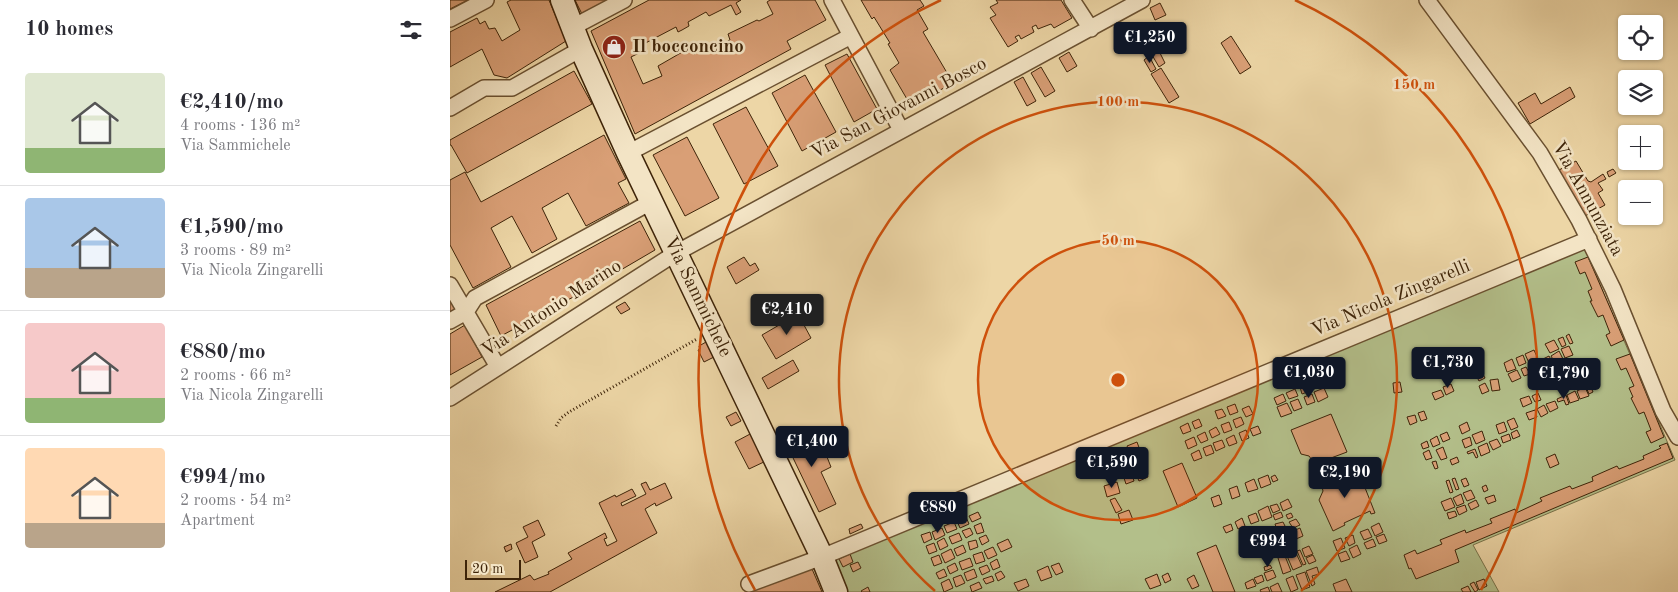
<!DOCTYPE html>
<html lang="en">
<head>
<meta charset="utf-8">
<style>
	body { margin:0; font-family:"Old Standard TT",serif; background:#f2f2f3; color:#2b2b33; height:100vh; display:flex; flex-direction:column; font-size:19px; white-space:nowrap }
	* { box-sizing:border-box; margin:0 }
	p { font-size:16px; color:#7c7c81 }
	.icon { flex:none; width:28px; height:28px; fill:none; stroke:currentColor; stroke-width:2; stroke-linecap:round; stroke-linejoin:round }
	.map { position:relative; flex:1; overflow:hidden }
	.side { display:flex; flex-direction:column; background:#fff; width:450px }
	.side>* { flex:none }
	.buttons { position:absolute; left:1168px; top:15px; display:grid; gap:10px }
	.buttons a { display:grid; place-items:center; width:45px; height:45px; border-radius:5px; background:#fff; box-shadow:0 1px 4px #0004; font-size:25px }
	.scale { position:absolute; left:15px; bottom:12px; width:56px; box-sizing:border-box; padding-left:5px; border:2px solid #3e2409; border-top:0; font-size:14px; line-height:18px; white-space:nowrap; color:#3e2409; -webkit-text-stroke:4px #f3e4c5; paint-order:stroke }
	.price { position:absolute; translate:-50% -42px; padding:0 11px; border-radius:5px; background:#111827; color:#fff; font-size:16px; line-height:32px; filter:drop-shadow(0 1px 2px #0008) }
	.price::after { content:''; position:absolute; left:50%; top:30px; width:15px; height:11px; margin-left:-8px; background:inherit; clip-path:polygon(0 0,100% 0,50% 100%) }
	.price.active { background:#222; color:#fff }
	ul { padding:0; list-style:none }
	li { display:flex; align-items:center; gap:15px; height:125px; padding:0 25px }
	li+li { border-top:1px solid #e1e1e2 }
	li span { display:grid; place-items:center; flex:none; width:140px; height:100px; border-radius:5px; color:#555 }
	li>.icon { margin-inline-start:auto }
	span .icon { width:60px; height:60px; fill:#fffc; stroke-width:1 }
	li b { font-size:21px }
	h2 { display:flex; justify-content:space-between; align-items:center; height:60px; padding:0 25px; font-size:21px }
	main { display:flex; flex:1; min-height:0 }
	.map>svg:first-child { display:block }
	.green { fill:#b3bf8a; stroke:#78724a }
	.building { fill:#d99f76; stroke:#3e2409 }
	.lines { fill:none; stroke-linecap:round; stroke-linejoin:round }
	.street-casing { stroke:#6a5030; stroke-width:18 }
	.secondary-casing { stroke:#3e2409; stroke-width:25 }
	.path { stroke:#3e2409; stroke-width:3; stroke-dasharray:1 2.5; stroke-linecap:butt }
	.street { stroke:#f3e4c5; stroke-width:15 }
	.secondary { stroke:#f3e4c5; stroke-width:22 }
	.ring { fill:none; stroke:#ce510c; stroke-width:2.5 }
	.labels { text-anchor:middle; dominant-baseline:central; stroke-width:5; stroke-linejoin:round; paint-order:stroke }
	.poi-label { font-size:19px; font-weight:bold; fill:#3e2409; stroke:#f3e4c5; text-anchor:start }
	.street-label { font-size:19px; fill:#3e2409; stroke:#f3e4c5 }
	.centre { fill:#ce510c; stroke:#f3e4c5; stroke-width:2.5 }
	.ring-label { font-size:15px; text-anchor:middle; font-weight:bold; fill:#ce510c; stroke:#f3e4c5; stroke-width:5; stroke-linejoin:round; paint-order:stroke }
</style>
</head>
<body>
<main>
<section class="side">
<h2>10 homes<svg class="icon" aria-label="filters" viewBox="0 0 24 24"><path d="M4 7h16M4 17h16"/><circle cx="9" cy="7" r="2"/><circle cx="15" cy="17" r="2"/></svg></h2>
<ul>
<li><span style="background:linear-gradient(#dfe7d0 75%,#8fb573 0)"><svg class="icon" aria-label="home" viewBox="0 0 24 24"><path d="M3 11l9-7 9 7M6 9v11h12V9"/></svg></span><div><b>€2,410/mo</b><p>4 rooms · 136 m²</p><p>Via Sammichele</p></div></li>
<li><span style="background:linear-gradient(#a9c7e8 70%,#b9a48a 0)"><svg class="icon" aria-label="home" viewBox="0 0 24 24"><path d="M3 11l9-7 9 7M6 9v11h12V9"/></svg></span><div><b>€1,590/mo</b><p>3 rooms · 89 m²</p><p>Via Nicola Zingarelli</p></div></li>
<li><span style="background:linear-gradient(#f6c9c9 75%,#8fb573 0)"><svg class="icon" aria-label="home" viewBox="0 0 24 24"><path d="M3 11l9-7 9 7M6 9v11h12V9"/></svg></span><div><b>€880/mo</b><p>2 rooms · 66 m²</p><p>Via Nicola Zingarelli</p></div></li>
<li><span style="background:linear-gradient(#ffd9b3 75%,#b9a48a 0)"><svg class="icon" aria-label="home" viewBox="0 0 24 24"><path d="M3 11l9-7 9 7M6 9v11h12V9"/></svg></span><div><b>€994/mo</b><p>2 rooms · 54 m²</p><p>Apartment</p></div></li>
</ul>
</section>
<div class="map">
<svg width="1228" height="592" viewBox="0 0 1228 592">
	<rect width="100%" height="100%" fill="#edd6a6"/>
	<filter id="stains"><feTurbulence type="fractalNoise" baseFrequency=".004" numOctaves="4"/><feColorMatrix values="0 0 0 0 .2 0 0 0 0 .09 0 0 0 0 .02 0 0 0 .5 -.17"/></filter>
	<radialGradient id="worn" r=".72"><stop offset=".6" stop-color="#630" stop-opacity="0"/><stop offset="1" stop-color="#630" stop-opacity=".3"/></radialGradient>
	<path class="green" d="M1134,247l91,213 -202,85 26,47h-651l-14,-32z"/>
	<path class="building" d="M0,0h18l-18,9z
		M61,0h38l17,41 -59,37 -13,-3 -12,-26 -32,18v-35l27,-14 3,6 5,-3 4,8 6,-1 7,13 18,-11 -13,-28z
		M125,0h33l-26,14z
		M199,0h92l-5,3 5,9 -5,3 -5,-10 -22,11 -3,-4 -18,10 1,4 -7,4 -4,2 -2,-5 -40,21 3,5 -8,4 12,27 19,-8 -4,-10 33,-19 3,7 22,-11 1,4 13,-7 -2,-6 29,-14 2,1 14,-7 -6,-12 3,-2h45l11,20 -39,21 4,8 -156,85 -44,-103z
		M411,0h59l4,6 -7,4 11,19 -5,3 30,51 -42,23 -21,-36 9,-7 -11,-19 2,-1 -16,-26 -2,2z
		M546,0h65l11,18 -18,10 -3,-4 -13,5 -2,-4 -4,2 2,5 -13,7 -2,-4 -4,2 3,4 -10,6 -18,-29 6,-3 -6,-8 8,-4z
		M710,3l6,12 -11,5 -5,-12z
		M781,36l20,31 -11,7 -19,-31z
		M709,51l6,12 -6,4 -7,-12z
		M619,52l8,14 -10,6 -8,-14z
		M397,54l30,55 -23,13 -29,-57z
		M699,56l7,13 -5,3 -7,-12z
		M591,67l14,24 -10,6 -14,-24z
		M711,68l18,29 -10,6 -18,-29z
		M124,71l18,33 -125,69 -16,-28h-1v-5z
		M355,75l31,57 -34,19 -30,-58z
		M573,77l13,24 -9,5 -13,-24z
		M1120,87l5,10 -45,27 -12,-21 17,-10 6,11z
		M296,107l32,59 -34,18 -31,-60z
		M154,135l22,44 -8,4 11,20 -43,23 -18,-33 -26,15 15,31 -25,14 -20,-37 -21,12 20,39 -38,21 -23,-43v-65l15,-8 16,30z
		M237,137l32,61 -34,18 -32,-61z
		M1126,161l12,20 3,1 12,-8 3,5 -8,4 5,7 -5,3 7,12 -20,11 -26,-46z
		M1163,169l3,4 -7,4 -2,-5z
		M190,221l15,29 -65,38 -89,48 -15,-31z
		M294,257l6,9 5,-3 4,7 -23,14 -9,-17z
		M1138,257l36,83 -13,6 -5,-11 4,-2 -7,-18 -5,2 -8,-16h2l-4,-10 4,-2 -7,-17 -5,2 -5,-12z
		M0,298l6,12 -6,3z
		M175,302l5,7 -9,5 -5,-7z
		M348,314l13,24 -35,21 -14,-24z
		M15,325l17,32 -32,18v-41z
		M1119,334l4,9 -3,1 -4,-8z
		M1113,337l3,8 -4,2 -4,-8z
		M1104,340l5,9 -9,4 -5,-9z
		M256,342l8,15 -10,5 -6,-12 2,-1 -1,-3z
		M1119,346l4,9 -8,3 -4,-9z
		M1084,350l4,9 -9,4 -4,-9z
		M1109,351l4,8 -8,4 -4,-7z
		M1180,354l34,83 -13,6 -5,-11 5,-2 -7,-18 -5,2 -8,-16 2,-1 -4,-9 5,-2 -8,-18 -5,2 -5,-11z
		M1073,355l3,8 -7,3 -3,-8z
		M1099,356l4,7 -8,4 -4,-7z
		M1062,359l4,10 -9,3 -3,-9z
		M343,360l6,11 -31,18 -6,-11z
		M1088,360l5,8 -9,5 -4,-8z
		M1076,367l4,7 -6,2 -3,-7z
		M1031,370l4,8 -6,3 -4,-8z
		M1067,370l4,8 -9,4 -4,-8z
		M1048,379l2,11 -8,1 -2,-11z
		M869,380l3,6 -8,3 -3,-6z
		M950,382l2,10 -8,1 -1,-10z
		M1035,383l4,8 -7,3 -3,-8z
		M857,384l3,7 -8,3 -2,-7z
		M1001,384l3,7 -8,4 -3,-8z
		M1140,385l3,7 -4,2 -3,-7z
		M1135,387l4,9 -9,3 -3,-8z
		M874,388l4,9 -10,5 -4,-10z
		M845,389l3,7 -9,3 -3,-6z
		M991,390l3,6 -9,4 -3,-7z
		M1125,391l4,9 -9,3 -3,-8z
		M1088,393l3,7 -6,2 -3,-6z
		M833,394l3,7 -9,4 -3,-7z
		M862,394l3,8 -8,3 -3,-8z
		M1116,395l3,9 -3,1 -2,-5 -6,2 -1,-3z
		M1079,396l3,7 -9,4 -3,-8z
		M848,399l4,9 -8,3 -4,-9z
		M1105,401l3,7 -8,4 -4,-8z
		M837,403l5,10 -11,4 -4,-10z
		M785,404l3,8 -8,3 -3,-8z
		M1094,405l4,8 -7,4 -4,-8z
		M799,406l4,8 -7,3 -4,-8z
		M772,409l4,7 -8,3 -3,-8z
		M1085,410l2,7 -8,3 -3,-7z
		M974,411l3,8 -6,2 -3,-8z
		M286,412l5,9 -10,5 -5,-9z
		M881,414l16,38 -32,12 -6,-8 -8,-2 -10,-24z
		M965,415l2,7 -7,3 -3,-8z
		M791,417l3,7 -8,4 -3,-8z
		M1064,418l4,9 -7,3 -4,-9z
		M749,419l3,7 -7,3 -3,-7z
		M779,422l3,8 -8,3 -3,-8z
		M1017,422l3,8 -8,4 -3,-8z
		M1054,422l3,9 -8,3 -3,-9z
		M738,423l3,8 -8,3 -3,-7z
		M808,426l3,7 -8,3 -3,-7z
		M766,427l4,7 -8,4 -3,-7z
		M796,430l3,8 -7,3 -3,-8z
		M1067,430l3,6 -7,3 -2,-6z
		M1032,431l3,9 -9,4 -4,-9z
		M343,432l4,11 11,-5 11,-1 12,30 -10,5 15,32 -17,8 -36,-75z
		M755,432l3,8 -7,3 -4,-7z
		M997,432l3,7 -7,3 -3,-7z
		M302,433l14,28 -17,8 -14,-27z
		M1059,434l2,6 -8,3 -2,-6z
		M784,435l3,8 -8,3 -3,-7z
		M987,436l3,8 -7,3 -3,-7z
		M744,437l3,8 -9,4 -3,-8z
		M1020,437l2,8 -7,3 -3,-8z
		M1047,439l4,7 -8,4 -4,-8z
		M772,440l3,7 -9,4 -3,-8z
		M977,441l2,6 -6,2 -2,-5z
		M687,442l4,11 -10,3 -4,-10z
		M1037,443l3,9 -9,4 -3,-9z
		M1217,443l6,15 -218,92 4,12 -43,17 -5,-11 -2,1 -5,-14 11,-5 2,4 25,-10 -2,-4 25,-10 1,3 26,-10 -2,-4 25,-10 1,4 26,-12 -2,-3 30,-12 2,3 21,-8 -1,-4 25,-11 2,3 25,-10 -1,-3 18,-8 -2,-2z
		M761,445l3,8 -8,3 -3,-8z
		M993,447l4,11 -6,2 -5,-10z
		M1025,449l3,8 -2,1 -3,-6 -5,2 -1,-2z
		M671,450l3,7 -11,4 -3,-6z
		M749,450l3,8 -8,3 -3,-7z
		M979,450l3,8 -6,2 -3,-7z
		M1105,454l4,10 -9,4 -4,-10z
		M1007,457l2,5 -7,3 -2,-5z
		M653,458l4,8 -10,4 -3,-8z
		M675,461l4,9 -9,5 -5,-10z
		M986,461l2,7 -3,1 -3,-7z
		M732,463l15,35 -19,9 -15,-36z
		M906,465l19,48 -4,1 -1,-3 -26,12 1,2 -12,6 -14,-31 4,-9 -2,-8 32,-14 -1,-2z
		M696,470l2,7 -9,4 -3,-7z
		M682,475l2,6 -8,3 -2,-6z
		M818,475l3,9 -10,4 -3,-9z
		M825,475l3,5 -5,2 -2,-5z
		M1005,478l4,11 -3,1 -4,-11z
		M1016,478l3,7 -5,2 -3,-7z
		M804,479l4,10 -10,3 -3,-9z
		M999,480l4,12 -3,1 -4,-12z
		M196,482l4,8 15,-7 7,15 -16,8 -1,-3 -10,6 12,24 -107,59h-55l35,-17 4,5 15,-6 -1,-2 24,-13 -4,-6 37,-20 2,5 -3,1 3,7 10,-5 -18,-38 16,-8 1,2 16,-8 4,7 -15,7 1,3 24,-12 -5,-10z
		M667,482l3,11 -13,4 -3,-11z
		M1036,485l2,5 -4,2 -2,-5z
		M787,486l3,10 -8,3 -3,-10z
		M1021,490l4,8 -8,3 -4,-8z
		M1011,494l3,9 -7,3 -4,-8z
		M769,495l3,9 -8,3 -3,-9z
		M1044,495l2,6 -8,3 -3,-6z
		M665,498l7,12 -6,3 -6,-13z
		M1001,498l4,9 -10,4 -4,-9z
		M838,499l4,8 -9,4 -3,-8z
		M1026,500l3,6 -8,4 -3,-6z
		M827,504l3,6 -7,3 -3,-7z
		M1015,505l2,6 -8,4 -3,-7z
		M818,506l4,11 -10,4 -4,-10z
		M679,510l4,10 -12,4 -3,-10z
		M1005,511l2,5 -8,3 -2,-6z
		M528,512l3,6 -9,4 -3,-6z
		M831,512l2,5 -8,3 -2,-5z
		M806,513l3,8 -8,3 -3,-8z
		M841,513l2,4 -5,2 -2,-4z
		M516,517l3,7 -9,4 -3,-7z
		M792,518l3,8 -7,3 -3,-7z
		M846,519l4,6 -7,3 -4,-6z
		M88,520l7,15 -13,7 6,15 -13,6 -9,-20 12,-6 -5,-10z
		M504,522l3,7 -10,4 -3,-7z
		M833,522l2,4 -8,4 -2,-6z
		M531,523l3,9 -7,2 -3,-8z
		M929,523l4,9 -8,4 -4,-9z
		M411,524l2,4 -13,6 -1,-5z
		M781,524l2,6 -7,3 -3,-6z
		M822,527l3,8 -8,4 -4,-9z
		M492,528l3,7 -10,5 -3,-8z
		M520,528l3,6 -7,4 -4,-7z
		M850,528l3,8 -7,3 -3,-8z
		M918,529l4,8 -8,3 -4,-8z
		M480,532l2,7 -8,4 -3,-8z
		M509,533l3,7 -10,4 -3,-7z
		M934,534l3,7 -8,3 -3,-7z
		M536,535l3,6 -7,4 -3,-7z
		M903,535l2,8 -6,3 -4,-8z
		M839,537l3,7 -8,3 -3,-7z
		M494,538l4,8 -8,4 -3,-8z
		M891,538l4,10 -8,3 -4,-10z
		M558,539l4,8 -11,5 -4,-8z
		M923,539l3,7 -9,3 -3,-6z
		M526,540l2,7 -8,3 -2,-8z
		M829,540l3,8 -9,3 -3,-8z
		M484,543l3,8 -8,3 -3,-8z
		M61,544l1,5 -6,3 -2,-5z
		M513,545l3,7 -9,4 -3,-7z
		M766,545l19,47h-22l-16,-39z
		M907,545l4,9 -8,4 -4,-9z
		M859,546l4,8 -8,3 -3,-8z
		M543,547l4,8 -9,4 -4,-8z
		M501,549l4,9 -10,5 -4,-9z
		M850,550l6,14 -3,1 -6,-14z
		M896,551l4,8 -9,3 -3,-8z
		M532,552l3,9 -9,3 -3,-9z
		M846,553l6,13 -9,4 -6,-14z
		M400,554l3,8 -10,5 -4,-8z
		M489,555l3,8 -8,3 -3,-8z
		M863,555l3,6 -7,3 -3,-6z
		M835,556l6,15 -8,3 -5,-16z
		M520,558l3,8 -11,4 -3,-8z
		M547,559l3,8 -7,3 -3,-7z
		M359,562l13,30h-74l-1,-3z
		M408,562l3,6 -8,4 -3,-7z
		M505,563l3,7 -8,4 -3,-7z
		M609,563l4,9 -7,3 -5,-9z
		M537,565l3,6 -8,4 -3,-7z
		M820,565l2,3 -7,3 -1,-4z
		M598,566l4,11 -11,4 -4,-10z
		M867,567l2,7 -7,2 3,8 -3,2 -6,-15z
		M494,569l3,7 -8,3 -3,-6z
		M524,569l3,8 -10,4 -3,-8z
		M823,570l3,7 -9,4 -3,-8z
		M551,571l4,6 -7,4 -3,-7z
		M855,572l5,15 -8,3 -6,-15z
		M718,573l3,7 -6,3 -3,-7z
		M707,574l4,11 -11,4 -5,-10z
		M511,575l4,8 -9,4 -3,-9z
		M744,575l5,11 -7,3 -5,-10z
		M812,575l2,6 -7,3 -3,-6z
		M542,576l2,5 -8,3 -3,-5z
		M843,576l5,13 -7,3 -5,-13z
		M499,579l4,9 -9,4 -3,-9z
		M576,579l3,7 -11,5 -4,-8z
		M803,579l3,7 -9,3 -2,-6z
		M896,579l6,13h-16l-3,-8z
		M1034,579l3,7 -8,4 -3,-8z
		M529,582l3,6 -10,4 -2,-6z
		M1024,582l4,8 -3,2 -5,-8z
		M828,583l4,9h-10l-2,-5z
		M1018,586l3,6h-8l-2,-3z
		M418,587l2,5h-8l-1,-1z
		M818,587l2,5h-9l-1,-2z"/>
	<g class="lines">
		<g class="street-casing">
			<path id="street" d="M382,0l69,130
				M622,0l19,29
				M977,0l113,153 39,67 34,69 50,122 15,26
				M0,19l36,-19
				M123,27l51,-27
				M0,108l34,-20h28l69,-39
				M178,153l223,-117
				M0,285l48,82
				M0,321l16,-9 9,-14 176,-96
				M0,398l226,-145 466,-253
				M299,584l73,-27 767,-318"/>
		</g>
		<g class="secondary-casing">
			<path id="secondary" d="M112,0l19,49 47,104 194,404 14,35"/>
		</g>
		<path class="path" d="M106,426l5,-8 8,-6 128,-73"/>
		<use href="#street" class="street"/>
		<use href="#secondary" class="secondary"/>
	</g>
	<circle cx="668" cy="380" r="140" fill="#ce510c" fill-opacity=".12"/>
	<g class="ring">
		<circle cx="668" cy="380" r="140"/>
		<path d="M485 591A279 279 0 1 1 851 591"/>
		<path d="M305 590A419 419 0 0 1 491 0M845 0A419 419 0 0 1 1031 590"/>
	</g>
	<defs>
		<g id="shop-disc" transform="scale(1.25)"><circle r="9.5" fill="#8f2418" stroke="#f3e4c5"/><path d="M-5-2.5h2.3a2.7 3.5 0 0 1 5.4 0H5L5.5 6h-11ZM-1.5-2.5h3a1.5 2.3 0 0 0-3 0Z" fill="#fff"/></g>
	</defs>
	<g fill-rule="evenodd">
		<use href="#shop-disc" x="164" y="47"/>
	</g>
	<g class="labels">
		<g class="poi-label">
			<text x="182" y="47">Il bocconcino</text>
		</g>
		<g class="street-label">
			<text transform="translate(449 109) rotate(-28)">Via San Giovanni Bosco</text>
			<text transform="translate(1137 199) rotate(61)">Via Annunziata</text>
			<text transform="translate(247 297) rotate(64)">Via Sammichele</text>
			<text transform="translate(941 299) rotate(-23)">Via Nicola Zingarelli</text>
			<text transform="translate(102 309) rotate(-33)">Via Antonio Marino</text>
		</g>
	</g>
	<circle cx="668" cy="380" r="8" class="centre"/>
	<g class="ring-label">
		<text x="964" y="89">150 m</text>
		<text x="668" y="106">100 m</text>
		<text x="668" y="245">50 m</text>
	</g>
	<rect width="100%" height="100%" filter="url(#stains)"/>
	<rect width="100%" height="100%" fill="url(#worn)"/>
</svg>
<div class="buttons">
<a><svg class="icon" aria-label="locate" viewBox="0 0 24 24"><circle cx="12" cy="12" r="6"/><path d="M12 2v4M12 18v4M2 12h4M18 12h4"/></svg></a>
<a><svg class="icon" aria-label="layers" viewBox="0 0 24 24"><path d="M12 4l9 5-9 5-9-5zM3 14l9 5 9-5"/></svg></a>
<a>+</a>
<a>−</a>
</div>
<div class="scale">20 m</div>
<b class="price" style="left:700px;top:64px">€1,250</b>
<b class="price active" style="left:337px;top:336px">€2,410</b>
<b class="price" style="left:998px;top:389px">€1,730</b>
<b class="price" style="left:859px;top:399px">€1,030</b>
<b class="price" style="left:1114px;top:400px">€1,790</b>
<b class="price" style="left:362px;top:468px">€1,400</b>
<b class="price" style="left:662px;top:489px">€1,590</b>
<b class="price" style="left:895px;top:499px">€2,190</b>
<b class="price" style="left:488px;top:534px">€880</b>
<b class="price" style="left:818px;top:568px">€994</b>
</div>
</main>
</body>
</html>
